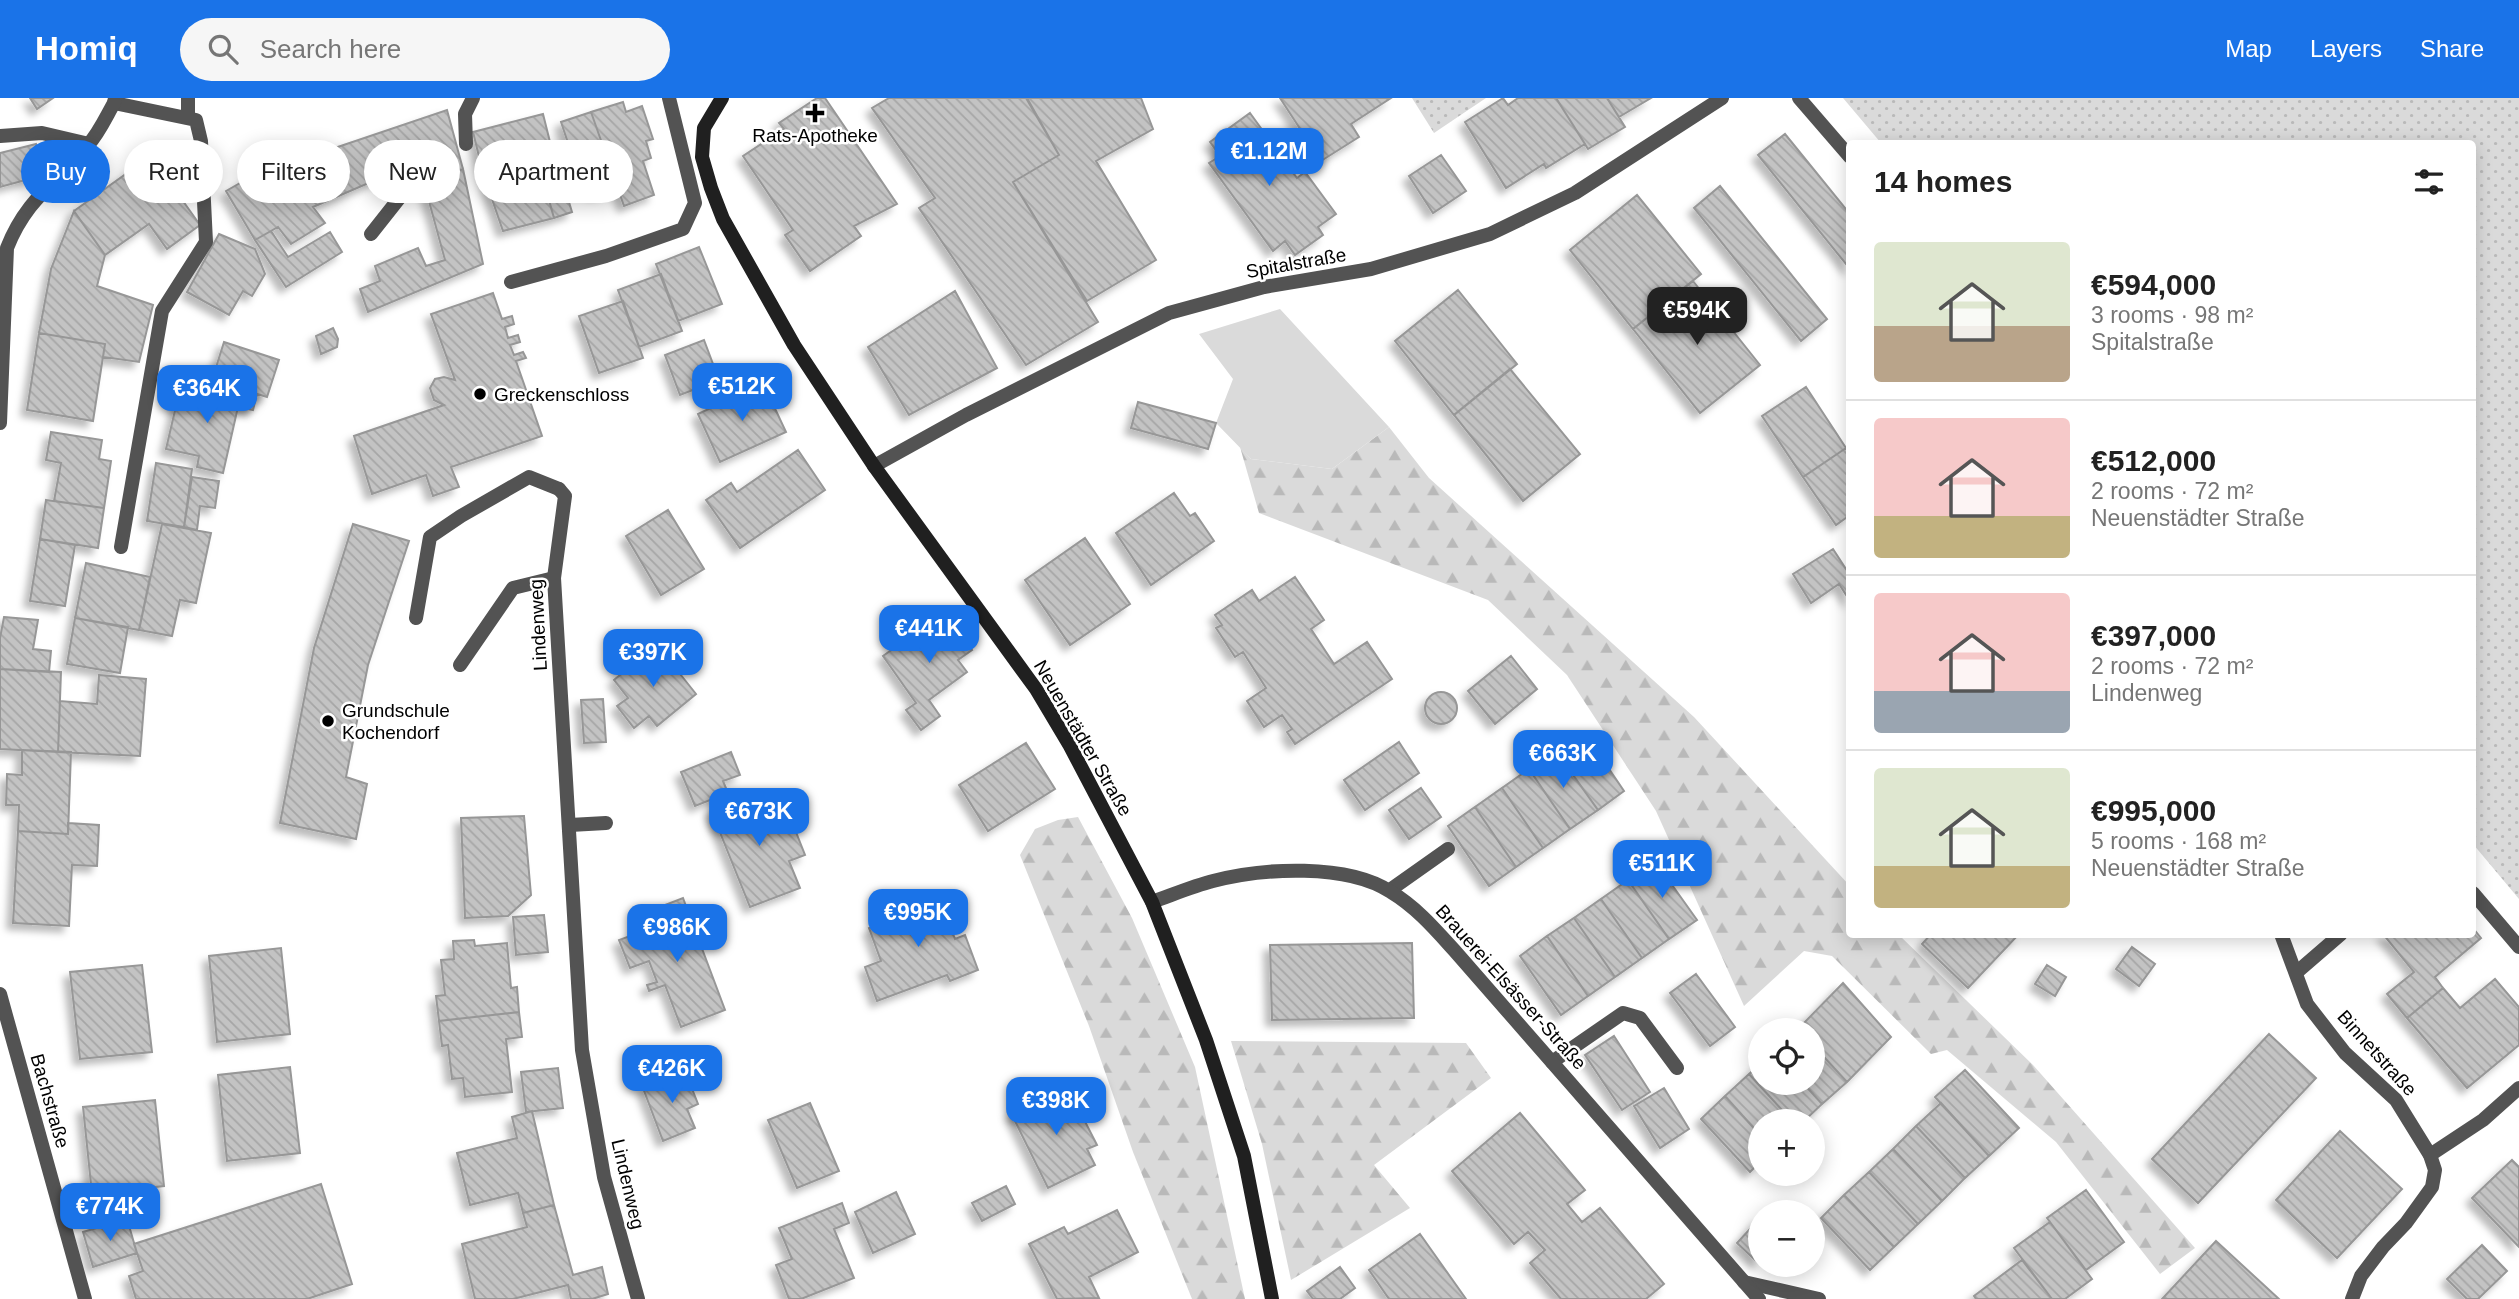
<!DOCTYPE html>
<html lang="en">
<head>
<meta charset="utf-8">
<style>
	body { margin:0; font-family:Arial,sans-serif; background:#f6f6f6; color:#222; height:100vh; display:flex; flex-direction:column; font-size:26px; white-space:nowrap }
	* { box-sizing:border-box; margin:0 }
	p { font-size:23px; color:#767676 }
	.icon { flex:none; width:38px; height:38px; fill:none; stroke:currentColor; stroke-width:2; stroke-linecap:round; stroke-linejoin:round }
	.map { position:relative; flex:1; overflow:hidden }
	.drawer { position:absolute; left:1846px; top:42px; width:630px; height:798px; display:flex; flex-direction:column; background:#fff; border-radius:7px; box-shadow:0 4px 18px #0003 }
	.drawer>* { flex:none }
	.top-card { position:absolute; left:21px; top:42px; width:665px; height:63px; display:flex; gap:14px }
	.buttons { position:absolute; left:1748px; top:920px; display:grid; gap:14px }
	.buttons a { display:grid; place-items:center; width:77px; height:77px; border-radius:50%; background:#fff; box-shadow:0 4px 18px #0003; font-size:35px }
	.price { position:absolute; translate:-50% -60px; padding:0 16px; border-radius:14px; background:#1a73e8; color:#fff; font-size:23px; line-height:46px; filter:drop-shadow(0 2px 4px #0008) }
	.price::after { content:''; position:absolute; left:50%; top:42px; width:21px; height:16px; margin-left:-10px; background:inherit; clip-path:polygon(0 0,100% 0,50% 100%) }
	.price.active { background:#222; color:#fff }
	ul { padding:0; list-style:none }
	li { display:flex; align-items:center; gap:21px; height:175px; padding:0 28px }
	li+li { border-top:2px solid #e0e0e0 }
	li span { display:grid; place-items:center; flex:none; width:196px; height:140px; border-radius:7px; color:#555 }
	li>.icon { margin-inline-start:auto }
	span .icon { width:84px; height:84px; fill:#fffc; stroke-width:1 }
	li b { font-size:30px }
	h2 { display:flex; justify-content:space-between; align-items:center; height:84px; padding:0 28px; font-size:30px }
	.pill { padding:0 24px; border-radius:32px; background:#fff; box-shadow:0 4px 18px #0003; font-size:24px; line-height:63px }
	.pill.active { background:#1a73e8; color:#fff }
	header { display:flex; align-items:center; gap:42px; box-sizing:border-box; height:98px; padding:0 35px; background:#1a73e8; color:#fff }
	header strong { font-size:33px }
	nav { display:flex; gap:38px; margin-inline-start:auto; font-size:24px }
	.search { width:490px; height:63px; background:#f6f6f6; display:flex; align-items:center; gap:18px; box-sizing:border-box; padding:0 24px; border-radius:38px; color:#767676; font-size:26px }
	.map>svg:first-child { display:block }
	.grass { fill:url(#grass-dots) }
	.forest { fill:url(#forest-firs) }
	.green { fill:#dadada }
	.building { fill:url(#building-back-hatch); stroke:#979797; stroke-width:2; filter:url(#shadow) }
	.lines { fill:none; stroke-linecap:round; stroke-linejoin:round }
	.service { stroke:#535353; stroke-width:14 }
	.minor { stroke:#535353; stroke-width:14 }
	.tertiary { stroke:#535353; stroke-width:14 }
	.secondary { stroke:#202020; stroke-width:14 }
	.poi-dot { fill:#000; stroke:#fff; stroke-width:2.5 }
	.labels { text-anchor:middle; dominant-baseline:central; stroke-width:5; stroke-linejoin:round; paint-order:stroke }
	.poi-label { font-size:19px; fill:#000; stroke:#fff; text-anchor:start }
	.street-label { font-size:19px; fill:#000; stroke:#fff }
</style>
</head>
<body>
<header>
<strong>Homiq</strong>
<div class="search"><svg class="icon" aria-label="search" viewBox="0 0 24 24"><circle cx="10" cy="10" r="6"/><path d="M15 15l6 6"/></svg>Search here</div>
<nav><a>Map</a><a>Layers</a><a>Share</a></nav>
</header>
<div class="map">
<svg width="2519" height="1201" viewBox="0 0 2519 1201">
	<defs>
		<pattern id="grass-dots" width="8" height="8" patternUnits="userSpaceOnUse" patternTransform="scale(1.75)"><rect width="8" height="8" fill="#dadada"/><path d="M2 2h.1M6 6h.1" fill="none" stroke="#b9b9b9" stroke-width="1.8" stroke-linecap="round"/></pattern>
		<pattern id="forest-firs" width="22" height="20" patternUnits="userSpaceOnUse" patternTransform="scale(1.75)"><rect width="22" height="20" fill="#dadada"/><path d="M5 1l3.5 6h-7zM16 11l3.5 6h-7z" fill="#b9b9b9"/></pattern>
		<pattern id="building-back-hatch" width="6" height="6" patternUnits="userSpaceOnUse" patternTransform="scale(1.75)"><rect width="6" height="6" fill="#c3c3c3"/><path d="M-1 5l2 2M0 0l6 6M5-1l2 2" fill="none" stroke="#a6a6a6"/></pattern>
		<filter id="shadow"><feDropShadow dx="-6" dy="6" stdDeviation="3.5" flood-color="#0004"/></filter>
	</defs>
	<rect width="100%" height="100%" fill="#fff"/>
	<path class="grass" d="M1412,0h74l-52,35z
		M1843,0h676v801l-46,-55v-700l-592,-1z"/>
	<path class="forest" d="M1389,329l40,51 265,239 156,169v48l49,1 134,130 162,183 -35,26 -104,-132 -109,-92 -16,4 -99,-98 -28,-5 -60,55 -88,-195 -89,-136 -79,-75 -229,-87 -19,-66 11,12 81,10z
		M1078,719l54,101 63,149 50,232h-53l-59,-147 -44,-126 -69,-171 15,-26 23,-9z
		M1231,943l235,2 25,35 -117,87 36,43 -119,72 -29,-136z"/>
	<path class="green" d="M1280,211l109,118 -57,42 -81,-10 -35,-36 17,-44 -34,-45z"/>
	<path class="building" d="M30,0h23l-16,11z
		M817,0h8l72,106 -43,22 7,10 -51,35 -25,-36 8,-5 -50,-74 41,-27 -5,-6z
		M889,0h137l33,57 -46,27 85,140 -72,43 -107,-157 16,-10 -63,-90z
		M1027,0h114l12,31 -57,32 60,99 -69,41 -74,-119 46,-27z
		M1280,0h111l-40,26 8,13 -38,24z
		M1503,0l5,7 10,-7h38l29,46 -39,24 -2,-4 -38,24 -41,-66z
		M1556,0h51l18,29 -37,22z
		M1607,0h44l-32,19z
		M623,4l3,10 16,-6 11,33 -7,2 5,17 -8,3 11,34 -30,11 -33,-94z
		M447,12l16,59 -39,14 -7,-21 -104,45 12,16 -34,21 -13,-17 -23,13 -29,-49 79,-45 6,10z
		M591,14l26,74 -22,7 -15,-14 -19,-57z
		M1250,15l47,65 8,-6 31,42 -18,13 5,8 -28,20 -10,-14 -12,10 -64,-88 11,-7 -10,-14z
		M543,16l7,28 -6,1 4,19 -9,2 15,54 -51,13 -20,-58 -10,-41z
		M1785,36l65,80v55l-92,-114z
		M36,46l8,31 -44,12v-34z
		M1441,57l25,36 -33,22 -24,-37z
		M151,58l49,69 -33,24 -18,-25 -44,31 -31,-44z
		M463,71l20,95 -115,48 -8,-23 20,-8 -5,-15 43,-18 8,18 19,-6 -21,-77z
		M564,87l8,27 -18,6 -8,-28z
		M1720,88l107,133 -26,22 -107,-133z
		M1637,97l64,79 -68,55 -63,-79z
		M74,113l31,44 -8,31 56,19 -14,57 -36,-5 2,-13 -66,-11 12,-64z
		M271,133l17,26 42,-25 12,20 -56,35 -31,-47z
		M219,136l36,15 10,25 -13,22 -9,-5 -14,24 -42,-23z
		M699,149l23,57 -44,17 -22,-57z
		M661,176l21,57 -43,16 -21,-57z
		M1693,183l67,84 -60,48 -67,-84z
		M1458,192l59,74 -63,51 -59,-74z
		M955,193l42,77 -88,47 -41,-68z
		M493,195l9,26 10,-3 2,8 -9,3 3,11 10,-3 2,7 -10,3 4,10 9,-3 3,6 -10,3 26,75 -91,31 8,20 -26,9 -7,-21 -54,19 -18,-58 90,-31 -10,-5 -4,-12 5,-9 9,-2 11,3 -24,-66z
		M623,203l20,57 -44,15 -20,-57z
		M333,230l5,11 -1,8 -16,7 -5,-18z
		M39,235l66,11 -12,77 -66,-11z
		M704,242l15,40 -39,15 -15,-40z
		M224,244l55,18 -12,37 -55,-17z
		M1510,271l70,85 -57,47 -69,-86z
		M763,285l23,49 -66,30 -22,-48z
		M226,287l31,9 -4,16 -15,-3 -15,66 -26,-6 2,-11 -33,-7 14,-60 43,10z
		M1806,289l40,61 -43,29 -41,-61z
		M1138,304l78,21 -8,26 -77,-21z
		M51,334l51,8 -3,19 12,2 -7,47 -50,-7 7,-38 -15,-3z
		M1846,350l4,5v62l-14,10 -33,-48z
		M798,352l27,40 -85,58 -34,-48 25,-17 6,9z
		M156,365l36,6 -8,58 -37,-6z
		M192,379l27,4 -4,27 -15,-2 -3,24 -13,-3z
		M1174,395l16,23 5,-3 19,28 -63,44 -35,-52z
		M46,402l58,8 -6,40 -58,-9z
		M668,412l36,59 -43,26 -35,-59z
		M162,426l49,9 -15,70 -16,-3 -8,36 -33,-6z
		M353,426l56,17 -41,124 -22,112 21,7 -11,55 -76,-16 34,-175z
		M1085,440l45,66 -60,41 -45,-65z
		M40,441l35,6 -10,61 -35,-5z
		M1833,451l13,20 4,-3v35l-11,-17 -28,19 -18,-29z
		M86,465l64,14 -11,53 -64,-12z
		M1295,479l29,43 -13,9 23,35 33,-22 25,37 -97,65 -8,-12 5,-3 -10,-14 -18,12 -17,-26 19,-13 -23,-36 -8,5 -19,-29 6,-3 -7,-10 37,-25 7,11z
		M945,514l27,38 -14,10 9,12 -38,28 11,16 -19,14 -15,-20 10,-7 -33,-47z
		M4,519l34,3 -5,29 18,2 -2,21 -49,-3v-31z
		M75,520l53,9 -8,46 -53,-9z
		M657,547l39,49 -39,32 -8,-10 -15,12 -17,-22 11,-8 -14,-18z
		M1511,558l26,33 -42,35 -27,-33z
		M0,571l61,3 -3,80 -58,-3z
		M99,577l47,4 -6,77 -82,-4 2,-51 37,3z
		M1425 610a16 16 0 1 1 32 0a16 16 0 1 1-32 0Z
		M603,601l3,43 -22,1 -3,-43z
		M1584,634l40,59 -26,19 -42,-59z
		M1399,644l20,31 -54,37 -21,-30z
		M1026,645l29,46 -67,42 -29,-46z
		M22,652l49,2 -3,82 -50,-3 1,-26h-13l1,-31 15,1z
		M1556,653l42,59 -28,19 -41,-60z
		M731,654l9,23 -17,6 5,12 -33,13 -14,-34z
		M1529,671l41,60 -27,19 -41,-60z
		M1421,690l20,29 -32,22 -20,-29z
		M1502,690l41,60 -27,19 -41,-60z
		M761,692l12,34 17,-7 15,38 -16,6 11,27 -50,19 -39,-97z
		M1475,709l41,60 -27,19 -41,-60z
		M524,718l7,79 -23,21 -43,2 -4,-100z
		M68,725l31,2 -2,41 -25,-1 -3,61 -56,-3 5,-92 50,3z
		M1655,763l42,59 -28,19 -41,-59z
		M1628,782l41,59 -27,19 -41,-59z
		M918,794l30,2 -2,21 9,24 10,-4 13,35 -28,11 -3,-6 -70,26 -12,-34 16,-6 -12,-33 49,-18z
		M683,800l42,112 -44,17 -16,-42 -16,6 -2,-6 10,-3 -8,-21 -19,7 -11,-28 44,-16 -6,-16z
		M1601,801l41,59 -27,19 -41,-59z
		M544,817l4,37 -32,3 -3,-38z
		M1574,820l41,59 -27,19 -41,-60z
		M2473,830l8,10 -46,39 8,11 -36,30 -20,-24 27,-22 -31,-38h90z
		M1931,836h88l-51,54 -46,-44z
		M1547,838l41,60 -27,19 -41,-59z
		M474,842l1,6 32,-3 4,45 6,-1 2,25 -80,9 -3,-25 9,-1 -4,-35 13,-1 -1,-18z
		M1412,845l2,75 -142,2 -2,-75z
		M2132,849l23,17 -16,22 -23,-17z
		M281,850l9,86 -73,8 -8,-86z
		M142,867l10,87 -72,7 -10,-87z
		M2047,867l19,12 -11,19 -20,-12z
		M1696,876l39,53 -25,19 -40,-53z
		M2495,881l24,28v38l-52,43 -60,-70 36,-30 17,20z
		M1843,885l48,54 -44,45 -34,-37v-14h-13l-2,-2z
		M519,914l3,25 -16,2 6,53 -47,5 -2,-19 -11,1 -4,-34 -6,1 -3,-25z
		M2269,936l47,44 -118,125 -46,-44z
		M1614,938l36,56 -28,18 -37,-55z
		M1813,947l34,37 -25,22 -19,-21h10z
		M1760,966v19h43l19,21 -19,18h-10l-44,-48z
		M290,969l10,86 -73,8 -9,-86z
		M558,970l5,40 -37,4 -5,-40z
		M1965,972l54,58 -30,28 -54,-59z
		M685,973l13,33 -11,5 8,19 -32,13 -20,-53z
		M1749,976l44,48h-33v13l-35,-39z
		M1664,990l25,41 -29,19 -26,-42z
		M1059,991l10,19 7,-4 21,41 -10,4 8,16 -47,23 -37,-75z
		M1725,998l35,39v27l-10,10 -49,-53z
		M155,1002l9,86 -72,8 -9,-87z
		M810,1005l29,68 -42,17 -29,-68z
		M1941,1005l48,53 -24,22 -49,-52z
		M532,1013l22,94 -31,8 -5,-20 -48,12 -13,-52 60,-15 -5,-21z
		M1520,1015l65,77 -18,14 15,18 18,-14 64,76 -18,15h-85l-31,-36 15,-13 -17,-18 -14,12 -62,-73z
		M1916,1028l49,52 -23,23 -49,-52z
		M2340,1033l62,58 -65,69 -61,-58z
		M1893,1051l49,52 -24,23 -49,-52z
		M2512,1062l7,7v80l-47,-49z
		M1869,1074l49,52 -24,23 -50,-52z
		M321,1086l31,100 -45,15h-171l-7,-23 14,-5 -9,-27z
		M1006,1088l9,18 -33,17 -10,-18z
		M2086,1092l38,52 -38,28 -39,-52z
		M896,1094l19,42 -42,19 -18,-41z
		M1844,1097l50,52 -24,23 -49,-52z
		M842,1105l7,20 -15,6 20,49 -53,21h-12l-13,-34 16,-6 -13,-31z
		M554,1107l19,70 29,-8 6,27 -16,5h-21l-3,-14 -55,14h-38l-13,-55 65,-17 -4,-14z
		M1117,1112l21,42 -49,25 10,21 -42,1 -28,-55 35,-17 4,7z
		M1760,1120v44l-5,-2 -18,-17z
		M127,1121l10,34 -44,14 -10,-35z
		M2050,1124l42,57 -27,20h-13l-38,-51z
		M1420,1136l46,65h-77l-20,-29z
		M2216,1143l63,58h-117z
		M2482,1147l25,26 -29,28h-11l-20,-20z
		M2022,1162l30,39h-76l-2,-3z
		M1340,1169l15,21 -15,11h-27l-6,-8z"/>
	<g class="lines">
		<path class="service" d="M188,0v20
			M114,5l82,17 5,21 5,101 -44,69 -41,236
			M0,38l42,-3 47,11
			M371,136l49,-62
			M511,184l95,-26 77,-27 12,-26 -26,-105
			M416,520l14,-81 31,-21 68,-39 30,12
			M460,567l53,-77 41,-10
			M1390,792l58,-41
			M2297,874l44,-38
			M1552,964l71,-49 17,5 37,50
			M2430,1057l53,-35 36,-32
			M1744,1184l75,17"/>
		<path class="minor" d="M466,46l-1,-30 8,-16
			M0,325l7,-175c19,-49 49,-65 81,-103 11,-12 18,-28 26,-42l1,-5
			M874,368l92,-51 203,-102 95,-26 107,-18 119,-35 85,-41 147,-95
			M559,391l6,7 -11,82 28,472 22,127 34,122
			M570,727l36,-2
			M1152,804c20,-7 41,-16 61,-21 50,-13 134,-18 178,11 25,15 44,37 63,58l305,349
			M2281,836l26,70 38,49 51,47 34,55 5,15 -3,17 -26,36 -23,24 -22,29 -9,23
			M0,896l85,305"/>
		<path class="tertiary" d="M1799,0l51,59
			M2473,795l46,54"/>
		<path class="secondary" d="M722,0l-18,30 -2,29 9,31 12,31 71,126 80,121 162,223 34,57 82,156 54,138 38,116 28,143"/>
	</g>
	<g class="poi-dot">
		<path d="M811.5 4.5h7v7h7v7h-7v7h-7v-7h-7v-7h7z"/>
		<circle cx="480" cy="296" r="7"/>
		<circle cx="328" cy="623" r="7"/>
	</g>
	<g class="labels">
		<g class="poi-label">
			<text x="815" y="37" text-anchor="middle">Rats-Apotheke</text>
			<text x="494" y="296">Greckenschloss</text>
			<text x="342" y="612">Grundschule<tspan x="342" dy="22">Kochendorf</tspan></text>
		</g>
		<g class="street-label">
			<text transform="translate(1296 165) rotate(-10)">Spitalstraße</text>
			<text transform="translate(538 527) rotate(-93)">Lindenweg</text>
			<text transform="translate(1083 640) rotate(60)">Neuenstädter Straße</text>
			<text transform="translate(1511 889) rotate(48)">Brauerei-Elsässer-Straße</text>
			<text transform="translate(2377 955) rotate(48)">Binnetstraße</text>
			<text transform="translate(50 1003) rotate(74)">Bachstraße</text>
			<text transform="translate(628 1086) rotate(77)">Lindenweg</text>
		</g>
	</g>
</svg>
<div class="buttons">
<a><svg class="icon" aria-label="locate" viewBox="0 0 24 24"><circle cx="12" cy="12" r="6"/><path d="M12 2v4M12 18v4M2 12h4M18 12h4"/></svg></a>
<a>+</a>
<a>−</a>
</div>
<b class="price" style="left:1269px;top:90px">€1.12M</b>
<b class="price active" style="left:1697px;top:249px">€594K</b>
<b class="price" style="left:742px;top:325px">€512K</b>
<b class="price" style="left:207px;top:327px">€364K</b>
<b class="price" style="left:929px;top:567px">€441K</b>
<b class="price" style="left:653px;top:591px">€397K</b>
<b class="price" style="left:1563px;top:692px">€663K</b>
<b class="price" style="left:759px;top:750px">€673K</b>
<b class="price" style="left:1662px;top:802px">€511K</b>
<b class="price" style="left:918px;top:851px">€995K</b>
<b class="price" style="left:677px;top:866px">€986K</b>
<b class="price" style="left:672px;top:1007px">€426K</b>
<b class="price" style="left:1056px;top:1039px">€398K</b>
<b class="price" style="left:110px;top:1145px">€774K</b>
<div class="top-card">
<a class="pill active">Buy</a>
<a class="pill">Rent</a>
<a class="pill">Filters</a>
<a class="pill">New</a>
<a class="pill">Apartment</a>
</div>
<section class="drawer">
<h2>14 homes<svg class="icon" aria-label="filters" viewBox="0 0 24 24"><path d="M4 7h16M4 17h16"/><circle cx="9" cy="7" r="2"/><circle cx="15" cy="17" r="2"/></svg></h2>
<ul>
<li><span style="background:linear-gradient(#dfe7d0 60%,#b9a48a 0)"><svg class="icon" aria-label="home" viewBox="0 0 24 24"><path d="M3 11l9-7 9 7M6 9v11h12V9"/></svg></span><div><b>€594,000</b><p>3 rooms · 98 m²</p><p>Spitalstraße</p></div></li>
<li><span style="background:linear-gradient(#f6c9c9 70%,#c2b280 0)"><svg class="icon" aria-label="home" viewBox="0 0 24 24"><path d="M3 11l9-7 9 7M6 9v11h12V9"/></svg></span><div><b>€512,000</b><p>2 rooms · 72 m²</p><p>Neuenstädter Straße</p></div></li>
<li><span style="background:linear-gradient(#f6c9c9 70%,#9aa5b1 0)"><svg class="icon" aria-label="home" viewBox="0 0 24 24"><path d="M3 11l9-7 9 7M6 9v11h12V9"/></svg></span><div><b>€397,000</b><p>2 rooms · 72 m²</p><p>Lindenweg</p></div></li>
<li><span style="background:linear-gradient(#dfe7d0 70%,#c2b280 0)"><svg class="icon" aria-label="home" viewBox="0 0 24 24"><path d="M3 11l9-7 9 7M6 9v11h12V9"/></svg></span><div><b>€995,000</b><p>5 rooms · 168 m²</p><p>Neuenstädter Straße</p></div></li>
</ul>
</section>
</div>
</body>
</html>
